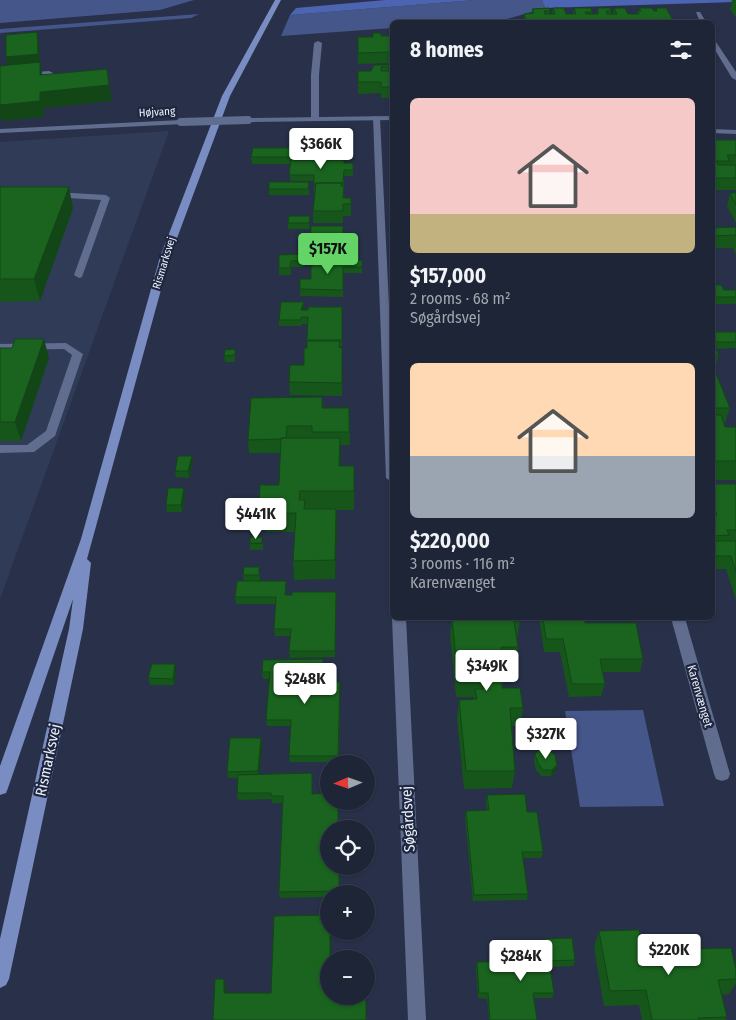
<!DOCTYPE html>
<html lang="en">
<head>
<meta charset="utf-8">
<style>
	body { margin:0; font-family:"Fira Sans Condensed",sans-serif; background:#262d3f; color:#f1f3f6; height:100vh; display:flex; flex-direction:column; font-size:19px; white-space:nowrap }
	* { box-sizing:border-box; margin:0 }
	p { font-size:16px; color:#a1a5ad }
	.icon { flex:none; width:28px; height:28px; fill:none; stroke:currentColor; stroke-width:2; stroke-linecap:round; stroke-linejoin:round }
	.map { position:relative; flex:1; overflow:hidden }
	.sheet { position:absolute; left:390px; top:20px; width:325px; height:600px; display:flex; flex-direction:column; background:#1e2537; border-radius:8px; box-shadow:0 1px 4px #0004,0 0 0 1px #3c4252 }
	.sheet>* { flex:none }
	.needle { width:32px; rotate:268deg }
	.controls { position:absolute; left:320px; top:755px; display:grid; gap:10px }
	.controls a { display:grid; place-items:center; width:55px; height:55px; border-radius:50%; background:#1e2537; box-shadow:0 1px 4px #0004,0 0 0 1px #3c4252; font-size:25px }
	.price { position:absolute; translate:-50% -42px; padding:0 11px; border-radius:5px; background:#fff; color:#222; font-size:16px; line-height:32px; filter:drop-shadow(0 1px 2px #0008) }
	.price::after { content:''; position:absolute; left:50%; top:30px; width:15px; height:11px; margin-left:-8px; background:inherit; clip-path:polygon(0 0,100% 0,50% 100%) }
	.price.selected { background:#65d467; color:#111 }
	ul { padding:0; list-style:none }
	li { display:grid; align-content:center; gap:10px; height:265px; padding:0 20px }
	li span { display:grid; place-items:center; height:155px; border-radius:8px; color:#555 }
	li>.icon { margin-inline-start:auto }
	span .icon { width:90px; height:90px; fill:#fffc; stroke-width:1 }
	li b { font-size:21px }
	h2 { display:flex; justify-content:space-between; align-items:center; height:60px; padding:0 20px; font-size:21px }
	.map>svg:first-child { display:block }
	.built { fill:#303b57 }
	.green { fill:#45568a }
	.forest { fill:#4c64b1 }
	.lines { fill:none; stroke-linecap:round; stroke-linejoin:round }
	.service { fill:#606d8f; fill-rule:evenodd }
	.minor { fill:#606d8f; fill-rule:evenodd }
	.tertiary { fill:#606d8f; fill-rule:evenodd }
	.secondary { fill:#798dc3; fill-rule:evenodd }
	.minor-bridge { stroke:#606d8f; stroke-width:8 }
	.wall { fill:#16561b }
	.shaded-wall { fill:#124616 }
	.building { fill:#1a641f; stroke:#124616 }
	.labels { text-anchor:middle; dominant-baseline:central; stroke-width:4.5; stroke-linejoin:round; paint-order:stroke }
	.far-street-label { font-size:11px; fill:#ecf1fe; stroke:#1f273e }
	.street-label { font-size:12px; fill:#ecf1fe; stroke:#1f273e }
	.near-street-label { font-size:15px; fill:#ecf1fe; stroke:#1f273e }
</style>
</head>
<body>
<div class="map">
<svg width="736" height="1020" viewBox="0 0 736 1020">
	<rect width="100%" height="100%" fill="#283149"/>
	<path class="built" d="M169,131l-169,468v-457z"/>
	<path class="green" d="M0,0h194l-34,10 -160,13z
		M475,0h67l3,8 -45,13 -108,1v6l-111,8 9,-21z
		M199,14l-8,4 -191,15v-4z
		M643,710l21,96 -84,1 -15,-96z"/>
	<path class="forest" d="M385,0h90l-185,15 6,-7z
		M542,0h194v2l-191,6z"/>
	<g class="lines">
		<path class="service" d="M318,41l4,2 -3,32v43l-4,2 -4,-2v-43l3,-32z
			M49,71l4,2 -1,2 -52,4v-4z
			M55,192l51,3 4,3 -28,79 -3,1 -5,-3 27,-75 -49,-3 -1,-2z
			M66,343l17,11 -28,82 -21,16 -34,1v-8h27l19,-14 26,-76 -8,-6 -64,1v-6z"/>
		<path class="minor" d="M696,12h4l6,10h-6z
			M712,36l24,36v8l-4,-2 -20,-33z
			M373,116l7,2 12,249v115l-6,-4z
			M181,120h3v4l-184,9v-4z
			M392,618h14l20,402h-18z
			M671,618h14l45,156 -2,5 -6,2 -6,-2 -2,-5z"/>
		<path class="tertiary" d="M392,116v4l-144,2 -4,-2 4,-2z
			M712,129l24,1v4l-24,-1z"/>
		<path class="secondary" d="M275,0h6l-51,96 -60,161 -83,302 4,4 -8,66 -74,350 -3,6 -6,3v-49l69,-310 4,-30 -65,189 -2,5 -6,2v-29l81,-227 79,-282 62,-161z"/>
		<path class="minor-bridge" d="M181,122l67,-2"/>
	</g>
	<path class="wall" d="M732,0h4v18l-6,-9z
		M553,8l13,6h7l1,-6 18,4v2h5l1,-6 14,3 -1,3h2l1,-6 14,6h9v-3h2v-3l15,3h1l1,-3 18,14h-151l1,-8 8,-1v-4l18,2 -1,3h3z
		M392,36v27l-34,1v-27z
		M389,65l1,6h2v-6v33h-11v-5l-23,1v-23h13z
		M712,140h24v50h-24z
		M344,141v17l-28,1 -1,-12z
		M298,148v12l55,3v13h-9v22h7v18h-8v7h-30v-12l2,-20h-1v-10h-24v-17h-38l-1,-7z
		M309,182v13h-40v-6z
		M0,187l73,21 -33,93 -40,1z
		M730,193h6v30l-9,-17z
		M310,216l-1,13h-21v-6z
		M343,226v34h19v13h-19v24l-43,-1v-7l11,-10 2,-17h-3v-7z
		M736,227v28l-3,-7h-21v-20z
		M304,254v13h-13v8h-12v-20z
		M712,285l12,5h12v14h-24z
		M342,307v39h-2v1l2,1v48l-52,-1 -1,-13 15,-17 3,-17 1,-24h-7v2h-22v-6l25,-12 -1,2z
		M712,332h24v16l-20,1 3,6 -4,13h-3z
		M0,348l49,10 -28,83h-21z
		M235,349v13h-10l-1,-6z
		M712,371l18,37 -6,17 1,2h11v53h-24z
		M322,397l1,11h26l1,37h-10v21h14v44h-18l1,18 -2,51 -41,1 -1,-19 2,-29h-29v-2h-5l-2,-19 20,-26 1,-32h-31l-1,-13z
		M193,463l-4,15 -13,-1 -1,-6z
		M712,484h24v116l-10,-31h-14z
		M185,495l-3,17h-15l-1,-7z
		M250,543l13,1v6h-13z
		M259,567l1,14h26v14l50,-3 -1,65 -45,1 -1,-7 1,-15h-15l-1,-7 2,-25h-40l-1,-7 9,-16 -1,-6z
		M452,618l68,3 -3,18 1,8 -3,19h-12l1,12 -1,10 20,20 -3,18h-8l3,45 -3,17 -48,1 -7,-71 2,-18 15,-1v-2h-18l-6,-62z
		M541,618h43l1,5 58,36 -3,13h-38l3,12 -4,12 -32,1 -9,-45h-16l-4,-28z
		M323,659v23h17l-1,80h-49l-1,-6 2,-30h-24l-1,-6 3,-41h-6l-1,-7z
		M176,671l-2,14h-24l-2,-7z
		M261,738l1,6 -3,30 53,-1v21l27,72v28h-10v3l-49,1 -1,-6 3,-89h-10v-4l-34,1 -1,-7 1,-15h-10l-1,-6z
		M535,754l21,17 -5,5h-10l-5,-6 -2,-9z
		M487,795l40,17 16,40 -2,6h-18l5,36 -1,6 -54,1 -8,-84 1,-6 21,-1 -1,-9z
		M599,931l44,19 93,19v14l-7,11 -8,1 6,22 -2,3h-83l-3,-15 -35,1 -10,-59z
		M545,939l30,21 -2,6 -23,1 4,26 -2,5h-18l3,22h-48l-2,-21 -9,-1 -2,-31 1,-5 68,-1 -2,-16z"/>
	<path class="shaded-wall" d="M37,32l2,11 1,20 3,15 -35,-10 -2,-11z
		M107,69l5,32 -68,7v9l-42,4 -2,-7v-9z
		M69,187l4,21 -33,93 -6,-22z
		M304,302v6l-3,8v-6z
		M44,339l5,19 -28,83 -6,-19z
		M340,438l1,18 -1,29 -1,-19z
		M192,456l1,7 -4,15 -1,-7z
		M184,488l1,7 -3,17 -1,-7z
		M336,509l1,19 -2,51v-19z
		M175,664l1,7 -2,14 -1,-6z
		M261,738l1,6 -3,34 -1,-7z
		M557,765l-1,6 -5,5 1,-6z
		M330,931h1v28h-1z
		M224,979l4,16 -4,-2z"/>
	<path class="building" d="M549,8l1,3h-6l1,3h10l-2,-6h11l2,6h10l-2,-6h17l1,4h-7l1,2h12v-6h12l2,3h-6l1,3h10l-3,-6h11l3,6h11l-2,-3h4l-2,-3h13l2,3h3l-1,-3h10l8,14h-148l-2,-8 10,-1 -2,-4z
		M463,21h19l1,1h-19z
		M37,32l1,22 -32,3v-22z
		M373,33h8v3h11v16l-34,1v-16h15z
		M40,62v13l67,-6 2,16 -69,7v9l-40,4v-39z
		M374,65h15l1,2h-9v4h11v16h-11v-5h-23v-11h13z
		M344,129v18h-29l1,-17z
		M712,140h24v15h-9l3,6h-14l2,4h18v13h-24z
		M253,148h45l-1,9h-46z
		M291,160h53v3h9v7h-9l-1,14h-2l1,-1h-26l-1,2h-1v-10h-25z
		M269,182h40l-1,7h-39z
		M316,183h26l-1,3h3l-1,12h8v6h-8v7h-30z
		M0,187h69l-35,92h-34z
		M730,193h6v12z
		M289,216h21l-1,7h-21z
		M311,226h32v29h-33z
		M736,227v8l-24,1v-8z
		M304,254v6l-13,1 -1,7h-11v-13z
		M362,260v7h-19v23l-43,-1v-10h11v-13h2v-5z
		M712,285h9l3,5h12v7h-24z
		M281,302h23l-3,8h7v-3h34v33h-35l1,-23h-7v3h-22z
		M712,332h24v10h-23l-1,-1z
		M15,339h29l-29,83h-15v-74h12z
		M307,341h33l-1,6 3,1v35l-53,-1 1,-17h14v-17h3z
		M712,341h1l6,14h-7z
		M235,349v6l-11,1 1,-6z
		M712,371h3l15,37h-18z
		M322,397v11h27v24h-37v-6h-25l-1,12h-5v1l-33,1 3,-42z
		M712,415h9l4,12h11v34h-24z
		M281,438h59l-1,28h15v25h-54l-1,9h6l-1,9h32l-1,51 -42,1 3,-48 -32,1 1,-3h-6l1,-26h19z
		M178,456h14l-4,15h-13z
		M712,484h24v46h-9l2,5 -17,1v-21h5l-5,-13z
		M168,488h16l-3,17h-15z
		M250,537h12v6h-12z
		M712,541h24v31l-5,-16h-19z
		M244,567h15v8h-16z
		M237,581h49l-1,14h7v-3h44l-1,59h-46l2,-22h-17l2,-32h-41z
		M452,618h67l1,3h-6l4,26h-17l3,31 -2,1v9h18l3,20h-13l5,63h-49l-7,-71 18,-1 -2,-10h8l-1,-10h-24z
		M543,618h41l1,5h51l7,36h-43l5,25h-33l-9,-45h-17z
		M323,659v23h17l-2,74h-49l2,-36h-25l4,-48h-8l1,-12z
		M152,664h23l-2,15 -25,-1z
		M230,738h31l-3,33 -31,1z
		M540,749l8,1 7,5 2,10 -5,5h-9l-5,-7 -3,-9z
		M312,773v21l17,-1v8h9v28h-9v37h10v25l-60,1 4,-96h-12v-3h-34l1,-18z
		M525,794l2,18h10l6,40h-21l6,42 -54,1 -8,-84 23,-1 -2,-15z
		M329,915v16h1v28h-1v37h17v5l20,-1v20h-153l2,-41h9v14h47l3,-77z
		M639,930l4,20 88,-2 5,21v10l-18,1 9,37 -29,1 1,2h-47l-6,-30 -36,1 -11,-60z
		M572,938l3,22 -26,1 5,32h-21l4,27h-47l-2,-27h-9l-2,-31 70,-1 -2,-22z"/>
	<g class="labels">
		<g class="far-street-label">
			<text transform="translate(157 112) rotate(-3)">Højvang</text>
			<text transform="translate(164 263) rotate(-73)">Rismarksvej</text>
		</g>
		<g class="street-label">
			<text transform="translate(700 696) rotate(74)">Karenvænget</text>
		</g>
		<g class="near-street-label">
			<text transform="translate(48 760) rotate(-78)">Rismarksvej</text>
			<text transform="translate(408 819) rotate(-93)">Søgårdsvej</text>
		</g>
	</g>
</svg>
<div class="controls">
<a><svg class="needle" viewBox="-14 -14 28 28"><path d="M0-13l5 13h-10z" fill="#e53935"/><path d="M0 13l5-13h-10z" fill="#a1a5ad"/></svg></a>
<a><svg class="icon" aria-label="locate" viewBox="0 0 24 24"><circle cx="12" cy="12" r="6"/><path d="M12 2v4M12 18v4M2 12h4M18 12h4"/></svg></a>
<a>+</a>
<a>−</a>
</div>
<b class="price" style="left:321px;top:170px">$366K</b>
<b class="price selected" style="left:328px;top:275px">$157K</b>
<b class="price" style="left:256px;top:540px">$441K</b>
<b class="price" style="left:487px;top:692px">$349K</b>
<b class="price" style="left:305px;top:705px">$248K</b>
<b class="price" style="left:546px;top:760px">$327K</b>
<b class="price" style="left:669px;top:976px">$220K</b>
<b class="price" style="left:521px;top:982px">$284K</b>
<section class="sheet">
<h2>8 homes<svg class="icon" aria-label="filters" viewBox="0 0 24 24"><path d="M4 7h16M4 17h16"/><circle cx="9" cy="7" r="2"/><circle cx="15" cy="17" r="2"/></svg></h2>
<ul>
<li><span style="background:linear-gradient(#f6c9c9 75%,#c2b280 0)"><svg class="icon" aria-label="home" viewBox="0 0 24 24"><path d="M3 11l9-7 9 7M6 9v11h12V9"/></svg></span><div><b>$157,000</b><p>2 rooms · 68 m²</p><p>Søgårdsvej</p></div></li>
<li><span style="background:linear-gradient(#ffd9b3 60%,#9aa5b1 0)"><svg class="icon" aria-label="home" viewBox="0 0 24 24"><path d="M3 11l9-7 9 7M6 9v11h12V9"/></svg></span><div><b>$220,000</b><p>3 rooms · 116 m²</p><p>Karenvænget</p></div></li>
</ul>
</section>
</div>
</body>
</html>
